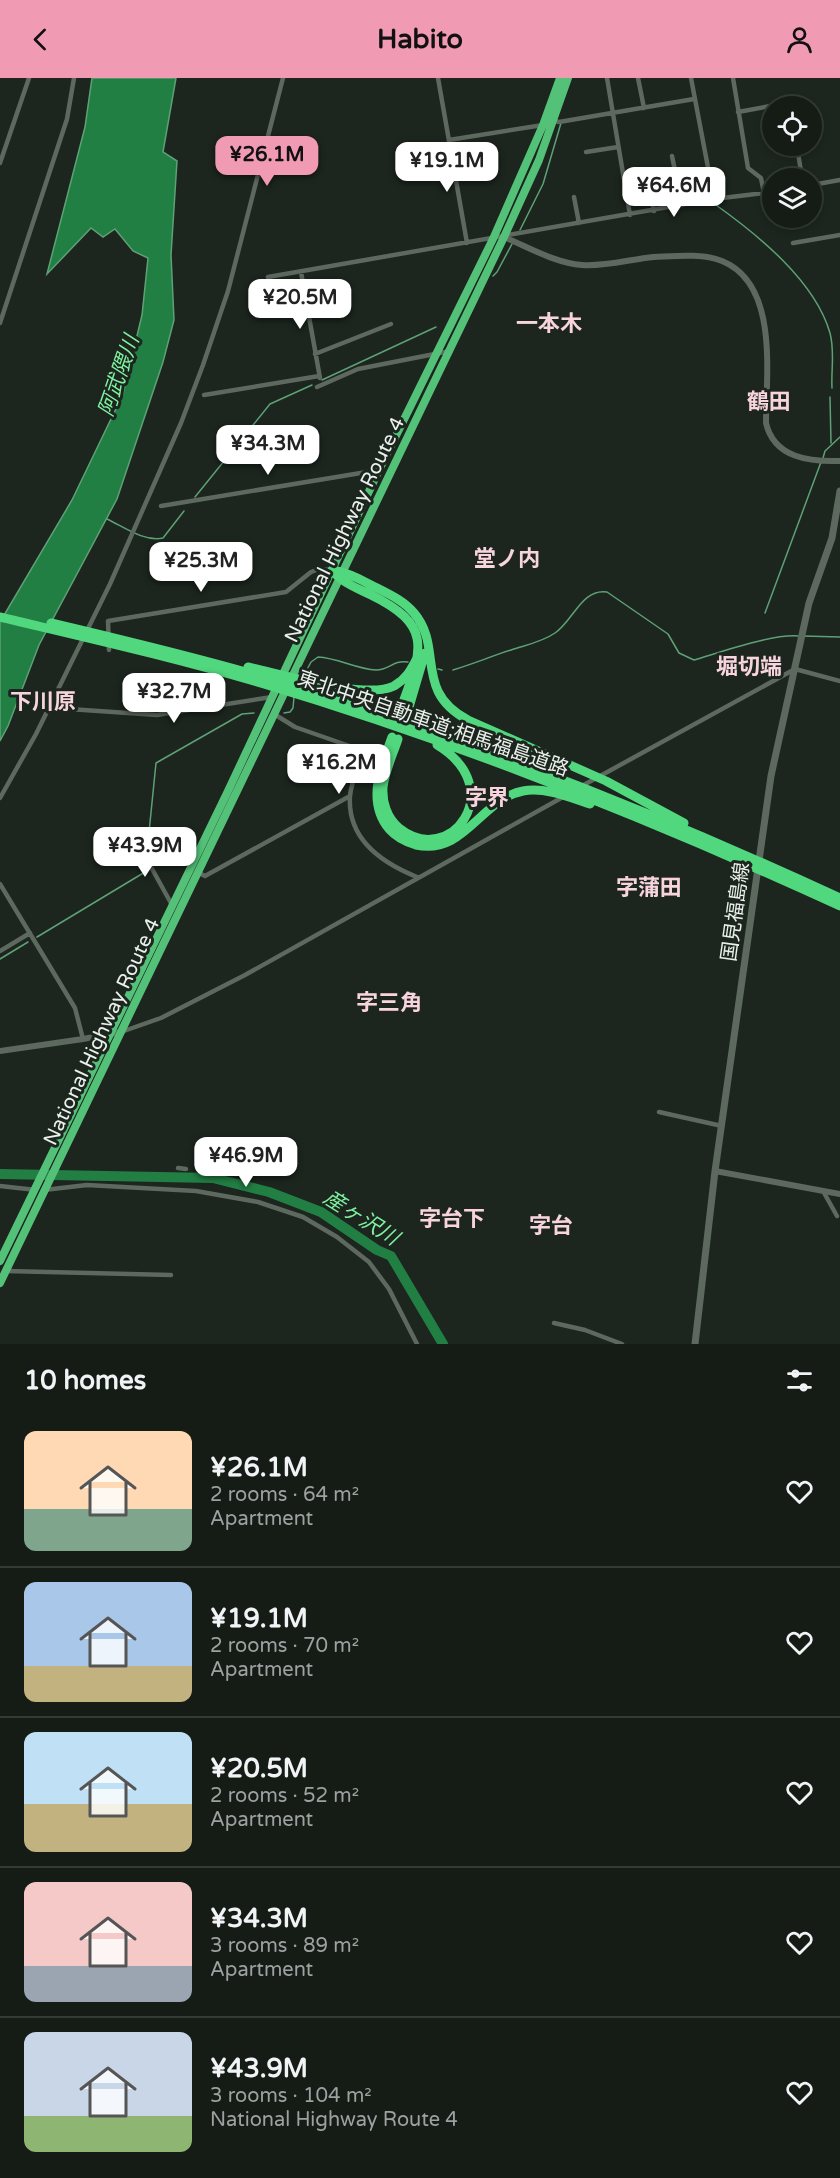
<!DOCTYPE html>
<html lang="en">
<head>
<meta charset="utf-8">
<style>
	body { margin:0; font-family:"Varela Round","Noto Sans JP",sans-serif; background:#222923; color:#f1f3f6; height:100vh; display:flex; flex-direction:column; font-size:22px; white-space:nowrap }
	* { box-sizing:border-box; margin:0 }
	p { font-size:20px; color:#9da1a1 }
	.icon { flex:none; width:33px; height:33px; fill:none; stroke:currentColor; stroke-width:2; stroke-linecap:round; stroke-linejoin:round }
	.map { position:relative; height:1266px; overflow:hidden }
	.details { display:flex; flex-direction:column; background:#151c16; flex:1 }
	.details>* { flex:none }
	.controls { position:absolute; left:762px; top:18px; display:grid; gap:12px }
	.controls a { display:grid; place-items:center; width:60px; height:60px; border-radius:50%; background:#151c16; box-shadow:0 3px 9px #0003,0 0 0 2px #343a35; font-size:30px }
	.price { position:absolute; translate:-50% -51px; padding:0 14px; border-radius:12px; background:#fff; color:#222; font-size:20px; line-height:39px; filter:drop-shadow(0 2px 3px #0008) }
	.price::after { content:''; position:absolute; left:50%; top:36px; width:18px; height:14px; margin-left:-9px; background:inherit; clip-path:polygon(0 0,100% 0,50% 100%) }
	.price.current { background:#f19ab3; color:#111 }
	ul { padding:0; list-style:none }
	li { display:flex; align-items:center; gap:18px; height:150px; padding:0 24px }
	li+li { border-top:2px solid #343a35 }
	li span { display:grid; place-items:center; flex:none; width:168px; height:120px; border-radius:12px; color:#555 }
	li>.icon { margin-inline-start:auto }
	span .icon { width:72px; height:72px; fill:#fffc; stroke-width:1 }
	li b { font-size:26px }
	h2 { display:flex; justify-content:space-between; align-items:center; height:72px; padding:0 24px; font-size:26px }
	header { display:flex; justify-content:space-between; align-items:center; height:78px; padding:0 24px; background:#f19ab3; color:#111; font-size:27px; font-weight:800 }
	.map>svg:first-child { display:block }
	.water { fill:#227f44; stroke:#5ea176; stroke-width:1.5 }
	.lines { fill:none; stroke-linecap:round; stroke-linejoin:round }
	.stream { stroke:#5ea176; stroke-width:1.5 }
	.river { stroke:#227f44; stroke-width:10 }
	.minor { stroke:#5d685f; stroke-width:4.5 }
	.tertiary { stroke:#5d685f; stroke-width:6 }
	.secondary { stroke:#5d685f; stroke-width:7 }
	.trunk { stroke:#54c178; stroke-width:8 }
	.motorway { stroke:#51d77e; stroke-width:9 }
	.labels { text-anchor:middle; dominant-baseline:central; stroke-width:6; stroke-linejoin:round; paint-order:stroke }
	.street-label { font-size:20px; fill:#eaf0eb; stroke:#1c251e }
	.water-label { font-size:21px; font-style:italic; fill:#7ff2a0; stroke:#1c251e }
	.quarter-label { font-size:22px; font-weight:bold; fill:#f8d5de; stroke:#1c251e }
</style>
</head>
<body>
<header><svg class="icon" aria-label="back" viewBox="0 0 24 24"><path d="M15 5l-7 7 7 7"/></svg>Habito<svg class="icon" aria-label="person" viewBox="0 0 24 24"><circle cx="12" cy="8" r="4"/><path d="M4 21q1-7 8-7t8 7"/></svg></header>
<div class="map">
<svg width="840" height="1266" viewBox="0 0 840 1266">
	<rect width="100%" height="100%" fill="#1c251e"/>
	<path class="water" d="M92,0h84l-13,74 14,9 -6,94 3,65 -11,42 -46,137 -78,146 -31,81 -8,15v-119l72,-122 51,-106 19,-79 6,-57 -15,-7 -18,-22 -12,8 -12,-9 -44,46 38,-147z"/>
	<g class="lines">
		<path class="stream" d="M716,127c42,30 99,76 114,128 5,19 1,36 2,55
			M520,152l23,-46 18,-61
			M493,198l4,-4 15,-28
			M322,302l114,-53
			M830,319l1,46
			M823,380l2,-7 15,-14
			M195,419l75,-93 42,-19
			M107,441c17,8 37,23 56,19l21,-27
			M765,535l56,-151
			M803,558l37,1
			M438,591l4,1
			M453,592c20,-6 39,-14 58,-20 15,-5 31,-8 44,-17 18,-12 27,-45 52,-41l61,42 11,19 15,7c27,-8 78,-26 104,-24
			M303,599l8,-15 7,-5c20,1 38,12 58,13 14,0 16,-10 32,-8
			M284,635l6,-1 3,-4 1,-11
			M37,859l108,-65 11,-109 86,-49 12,-1
			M0,881l28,-17"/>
		<path class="river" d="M0,1096l213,4 56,14 52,20 56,38 14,6 52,88"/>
		<path class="minor" d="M438,0l29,165
			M607,0l23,137
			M638,0l6,30
			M691,0l23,121
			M733,0l15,90 13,10 3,15
			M738,34l54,-10v4
			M555,43l4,1 135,-23
			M449,62l94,-15
			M797,68l5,32
			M586,74l32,-5
			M672,78l10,49
			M0,85l29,-85
			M812,107l28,-5
			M648,108l6,25
			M574,119l5,26
			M793,165l47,-8
			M301,194l19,106
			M268,199l446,-78 58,-7
			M0,245l67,-204 7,-41
			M315,276l76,-30
			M317,309l41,-18 92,-18
			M204,317l115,-19
			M161,428l218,-36
			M109,572l-1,-29 178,-29 25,-20 8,-3 13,1
			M69,631l88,6 115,-18
			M274,636l21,13 66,23 2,5c-5,13 -12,27 -13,41 -3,43 32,67 67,81
			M580,709l215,-118 45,12
			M0,720l36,-64 74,-150 71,-161 22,-58 25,-74 55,-213
			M153,766l-2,23 21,38
			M197,794l8,4 145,-80
			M0,806l75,124 8,31
			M0,873l30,-18
			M121,954l40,-14 84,-43 318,-178
			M659,1034l63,14
			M178,1090l8,1
			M0,1108l36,4
			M44,1112l43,-5 109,6 62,11 45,15 34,20 32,25 20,27 28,55
			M823,1113l14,25
			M6,1193l165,4
			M554,1245l31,7 37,14"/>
		<path class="tertiary" d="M504,159c24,10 51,26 78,28 23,2 49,-6 72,-8 22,-1 48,-4 68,4 57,23 44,113 44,162 8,35 44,39 74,38
			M0,973l83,-12 37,-7
			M715,1093l125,23"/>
		<path class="secondary" d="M695,1266l20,-173 56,-395 38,-173 23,-65 8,-47"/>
		<path class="trunk" d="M0,1183l228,-470 151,-321 114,-231 50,-114 17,-47
			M0,1205l504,-1046 35,-77 29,-82"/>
		<path class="motorway" d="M332,492c16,2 29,10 43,17 14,7 29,14 39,26 30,35 -1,78 54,107l138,61 78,42
			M332,492c10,13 25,18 39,25 66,32 49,58 29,116
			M0,539c88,21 177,41 264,67 197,59 389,136 576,222
			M51,545c72,17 144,34 215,55 196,58 388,134 574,220
			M248,589c32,7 118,33 146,19 12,-7 17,-16 23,-28
			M407,636l18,-61
			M392,659c-11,30 -26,64 -3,92 7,8 17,13 27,16 48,11 65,-46 107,-54 22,-4 46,6 67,13
			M398,661c-5,15 -13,32 -15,48 -1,15 4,31 16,41 51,41 111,-39 38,-83"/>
	</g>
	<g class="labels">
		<g class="street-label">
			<text transform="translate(345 452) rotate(-64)">National Highway Route 4</text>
			<text transform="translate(433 646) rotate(19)">東北中央自動車道;相馬福島道路</text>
			<text transform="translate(736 834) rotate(-82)">国見福島線</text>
			<text transform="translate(102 954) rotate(-65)">National Highway Route 4</text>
		</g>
		<g class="water-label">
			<text transform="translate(119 298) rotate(-71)">阿武隈川</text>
			<text transform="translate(361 1140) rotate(32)">産ヶ沢川</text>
		</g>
		<g class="quarter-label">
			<text x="549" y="246">一本木</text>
			<text x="769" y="324">鶴田</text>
			<text x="507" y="481">堂ノ内</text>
			<text x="749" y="589">堀切端</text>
			<text x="43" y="624">下川原</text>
			<text x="487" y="720">字界</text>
			<text x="649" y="810">字蒲田</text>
			<text x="389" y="925">字三角</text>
			<text x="452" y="1141">字台下</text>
			<text x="551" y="1148">字台</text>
		</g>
	</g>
</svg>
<div class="controls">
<a><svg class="icon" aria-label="locate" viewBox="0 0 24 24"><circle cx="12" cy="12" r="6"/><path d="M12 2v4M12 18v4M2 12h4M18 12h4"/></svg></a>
<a><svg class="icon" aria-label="layers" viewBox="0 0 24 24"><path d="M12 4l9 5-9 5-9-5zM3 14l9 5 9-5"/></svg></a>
</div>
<b class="price current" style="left:267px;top:109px">¥26.1M</b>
<b class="price" style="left:447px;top:115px">¥19.1M</b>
<b class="price" style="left:674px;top:140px">¥64.6M</b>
<b class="price" style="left:300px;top:252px">¥20.5M</b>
<b class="price" style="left:268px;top:398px">¥34.3M</b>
<b class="price" style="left:201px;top:515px">¥25.3M</b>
<b class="price" style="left:174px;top:646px">¥32.7M</b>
<b class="price" style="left:339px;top:717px">¥16.2M</b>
<b class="price" style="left:145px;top:800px">¥43.9M</b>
<b class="price" style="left:246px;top:1110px">¥46.9M</b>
</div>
<section class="details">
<h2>10 homes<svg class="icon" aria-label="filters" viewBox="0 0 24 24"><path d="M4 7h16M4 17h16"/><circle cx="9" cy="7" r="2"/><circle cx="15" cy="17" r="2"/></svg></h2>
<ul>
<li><span style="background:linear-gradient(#ffd9b3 65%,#7fa58c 0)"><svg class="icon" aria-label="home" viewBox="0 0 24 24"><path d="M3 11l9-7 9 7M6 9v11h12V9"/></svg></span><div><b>¥26.1M</b><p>2 rooms · 64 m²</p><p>Apartment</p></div><svg class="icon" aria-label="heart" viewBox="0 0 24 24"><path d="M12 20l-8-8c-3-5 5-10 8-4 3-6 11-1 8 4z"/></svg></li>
<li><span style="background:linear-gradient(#a9c7e8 70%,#c2b280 0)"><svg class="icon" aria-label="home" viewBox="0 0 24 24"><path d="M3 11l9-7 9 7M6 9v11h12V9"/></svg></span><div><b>¥19.1M</b><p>2 rooms · 70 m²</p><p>Apartment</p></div><svg class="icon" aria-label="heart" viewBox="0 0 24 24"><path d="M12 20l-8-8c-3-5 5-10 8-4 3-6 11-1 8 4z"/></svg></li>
<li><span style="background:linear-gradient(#bfe0f5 60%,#c2b280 0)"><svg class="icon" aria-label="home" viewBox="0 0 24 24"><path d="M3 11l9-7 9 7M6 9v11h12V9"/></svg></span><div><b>¥20.5M</b><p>2 rooms · 52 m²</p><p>Apartment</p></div><svg class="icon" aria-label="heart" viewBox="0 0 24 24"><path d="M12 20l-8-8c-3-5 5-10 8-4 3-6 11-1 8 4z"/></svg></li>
<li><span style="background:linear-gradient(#f6c9c9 70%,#9aa5b1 0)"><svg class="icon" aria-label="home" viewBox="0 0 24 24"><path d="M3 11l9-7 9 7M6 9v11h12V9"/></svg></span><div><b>¥34.3M</b><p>3 rooms · 89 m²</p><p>Apartment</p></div><svg class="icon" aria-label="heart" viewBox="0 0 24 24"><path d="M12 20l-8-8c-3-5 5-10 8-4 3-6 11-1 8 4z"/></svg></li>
<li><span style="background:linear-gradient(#c9d6e8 70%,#8fb573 0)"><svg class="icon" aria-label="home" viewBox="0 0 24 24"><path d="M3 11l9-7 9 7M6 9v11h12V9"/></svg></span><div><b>¥43.9M</b><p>3 rooms · 104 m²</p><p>National Highway Route 4</p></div><svg class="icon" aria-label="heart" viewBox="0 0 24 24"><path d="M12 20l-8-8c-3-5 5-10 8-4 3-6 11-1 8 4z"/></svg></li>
</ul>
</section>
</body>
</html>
